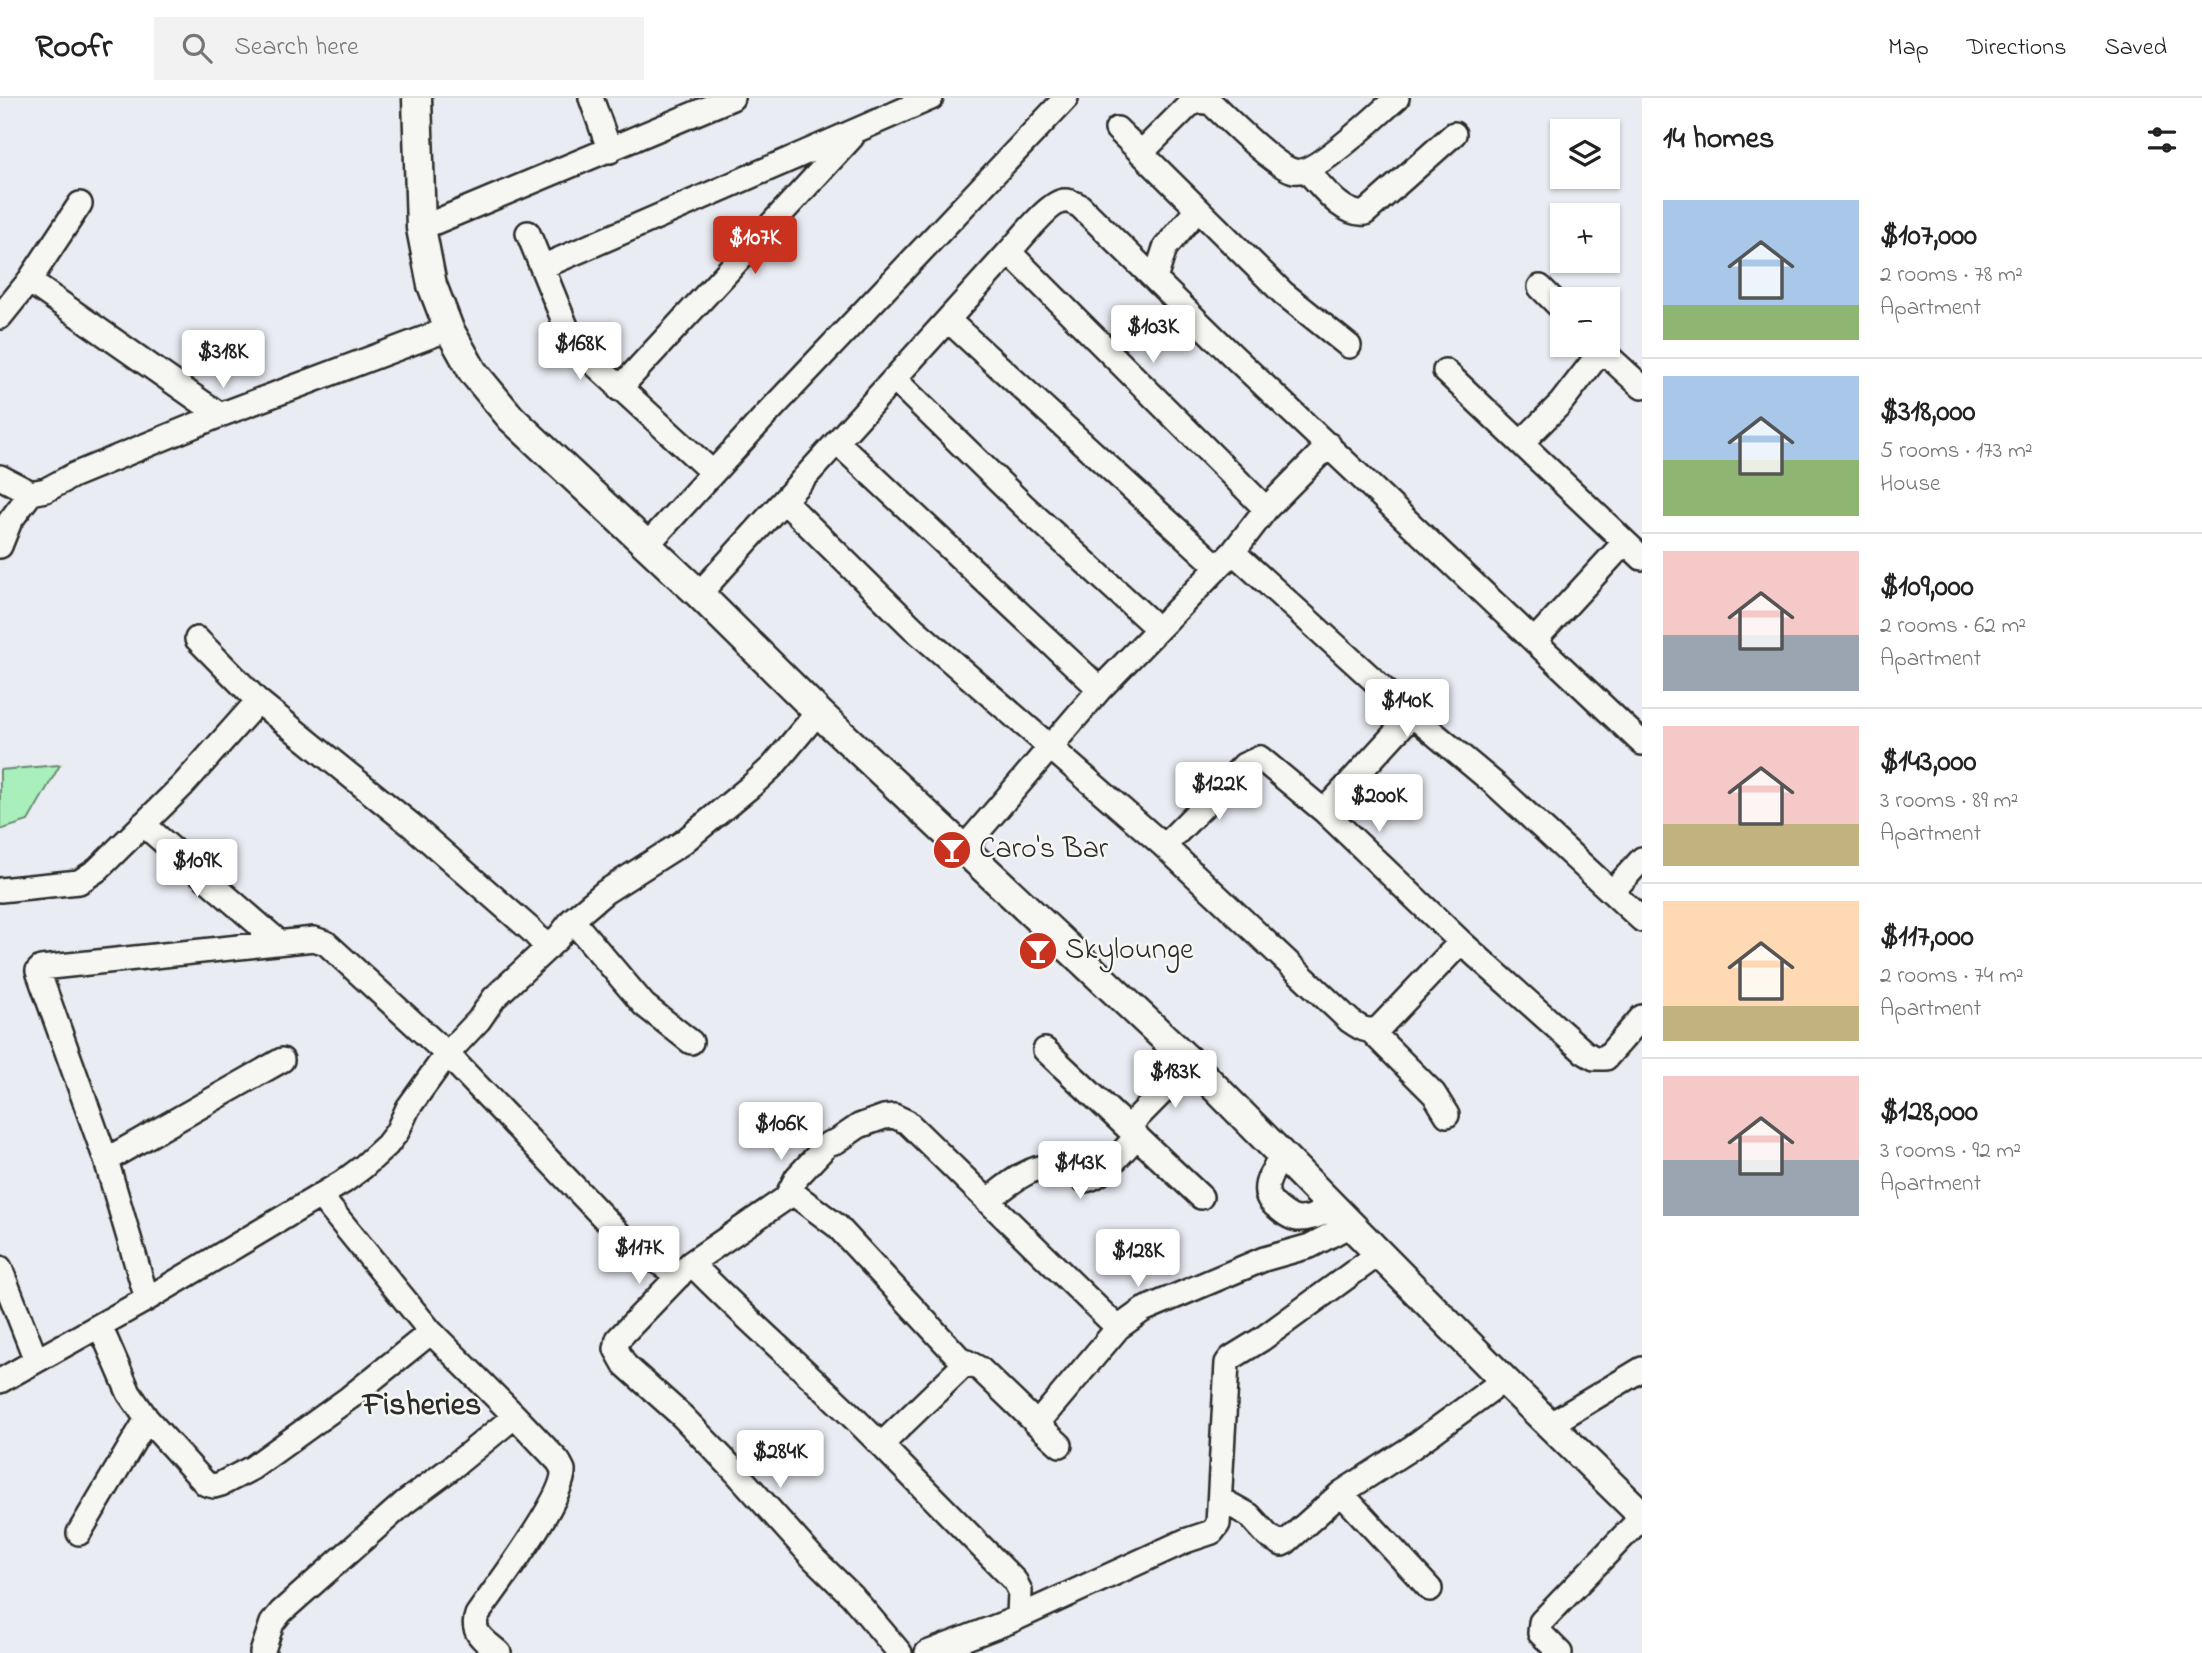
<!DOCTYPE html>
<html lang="en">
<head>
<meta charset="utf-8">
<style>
	body { margin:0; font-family:"Indie Flower",sans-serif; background:#f2f2f2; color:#222; height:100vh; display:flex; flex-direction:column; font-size:26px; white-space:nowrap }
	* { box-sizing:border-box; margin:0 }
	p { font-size:23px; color:#767676 }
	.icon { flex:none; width:38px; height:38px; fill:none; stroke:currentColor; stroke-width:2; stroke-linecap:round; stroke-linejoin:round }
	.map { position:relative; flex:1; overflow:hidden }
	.panel { display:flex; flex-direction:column; background:#fff; width:560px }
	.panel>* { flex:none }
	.controls { position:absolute; left:1550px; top:21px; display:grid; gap:14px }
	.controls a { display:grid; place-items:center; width:70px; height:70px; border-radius:0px; background:#fff; box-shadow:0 2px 5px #0004; font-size:35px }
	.price { position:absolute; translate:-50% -60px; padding:0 16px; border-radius:7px; background:#fff; color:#222; font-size:23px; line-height:46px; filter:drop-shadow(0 2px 4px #0008) }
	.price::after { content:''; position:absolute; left:50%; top:42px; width:21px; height:16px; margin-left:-10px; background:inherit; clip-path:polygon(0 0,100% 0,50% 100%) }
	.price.active { background:#c8321e; color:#fff }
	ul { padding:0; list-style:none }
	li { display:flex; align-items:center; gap:21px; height:175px; padding:0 21px }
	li+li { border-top:2px solid #e0e0e0 }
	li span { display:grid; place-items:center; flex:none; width:196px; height:140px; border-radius:0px; color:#555 }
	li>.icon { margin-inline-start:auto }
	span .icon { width:84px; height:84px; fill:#fffc; stroke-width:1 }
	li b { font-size:30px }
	h2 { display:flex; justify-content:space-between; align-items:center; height:84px; padding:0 21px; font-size:30px }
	header { display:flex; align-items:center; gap:42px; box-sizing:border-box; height:98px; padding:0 35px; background:#fff; border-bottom:2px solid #e0e0e0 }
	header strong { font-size:33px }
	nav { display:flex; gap:38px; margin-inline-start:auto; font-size:24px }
	.search { width:490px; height:63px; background:#f2f2f2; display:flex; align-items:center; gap:18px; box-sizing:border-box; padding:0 24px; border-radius:0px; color:#767676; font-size:26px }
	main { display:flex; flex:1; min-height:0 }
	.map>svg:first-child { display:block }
	.green { fill:#a9efbb; stroke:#6a8d73; stroke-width:2 }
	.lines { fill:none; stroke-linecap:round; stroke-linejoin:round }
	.minor-casing { stroke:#2b2b2b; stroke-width:28 }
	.major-casing { stroke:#2b2b2b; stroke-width:33 }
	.minor { stroke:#f6f6f2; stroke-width:23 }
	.major { stroke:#f6f6f2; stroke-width:28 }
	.labels { text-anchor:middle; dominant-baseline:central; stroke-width:5; stroke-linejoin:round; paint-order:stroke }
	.poi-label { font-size:30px; fill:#2b2b2b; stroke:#f6f6f2; text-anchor:start }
	.neighbourhood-label { font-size:32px; font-weight:bold; fill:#2b2b2b; stroke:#f6f6f2 }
</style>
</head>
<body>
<header>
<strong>Roofr</strong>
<div class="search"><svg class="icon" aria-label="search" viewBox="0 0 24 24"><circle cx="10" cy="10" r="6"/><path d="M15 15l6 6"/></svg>Search here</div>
<nav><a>Map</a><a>Directions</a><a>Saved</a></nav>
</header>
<main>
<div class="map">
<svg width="1642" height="1555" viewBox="0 0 1642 1555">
	<rect width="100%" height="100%" fill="#e9ecf3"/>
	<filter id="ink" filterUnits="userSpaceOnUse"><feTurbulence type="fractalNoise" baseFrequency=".0143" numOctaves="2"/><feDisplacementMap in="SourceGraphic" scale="14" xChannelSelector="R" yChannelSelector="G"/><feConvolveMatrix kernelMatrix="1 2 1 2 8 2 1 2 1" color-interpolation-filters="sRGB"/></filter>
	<g filter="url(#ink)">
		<path class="green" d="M60,667l-32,56 -28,9v-60z"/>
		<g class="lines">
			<g class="minor-casing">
				<path id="minor" d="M591,0l19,53
					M1117,31l166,164 66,53
					M1141,55l48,-48 10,-4 12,2c16,15 64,64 83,68 21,5 85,-58 103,-73
					M1307,73c15,15 35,45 58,42l89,-79
					M421,130l311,-130
					M528,135l44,108 5,7 136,125
					M1009,154l257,257
					M542,169l389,-169
					M1155,181l10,-31 32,-38
					M29,183l191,134
					M1540,189l23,23
					M0,219l29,-36 51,-77
					M949,223l269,246
					M1596,247l46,42
					M1445,273l197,187
					M894,281l129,126 134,123
					M619,291l233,-252
					M838,345l262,246
					M1521,345l39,-39 42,-54
					M0,379l31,16 15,-3 28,-15 146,-60 229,-86
					M785,404l128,126 251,218 186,175c10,7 17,12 29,7l82,-86
					M0,448l10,-25 21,-28
					M646,448l119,-130 301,-318
					M1233,454l179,163 85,71 145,134
					M699,496l310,-342c11,-12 40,-50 55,-51 6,-1 11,3 16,5l152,149 410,388
					M197,541l61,62 152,123 121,106 17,18
					M1535,542l90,-98
					M1324,713l88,-96
					M143,726l136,118
					M1164,748l80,-81 16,-7 64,53 137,131 123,110 10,6h12l36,-41
					M964,750l136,-159 133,-137 33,-43 63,-64
					M0,792l79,-8 18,-12 86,-85 75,-84
					M1612,794l30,-33
					M572,822l72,85 47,37
					M1371,933l63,63 13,21
					M1045,952l156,147
					M1128,1029l63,-64
					M1283,1057c-12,18 -27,37 -5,53 6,5 12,10 20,11 12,1 26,-7 38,-11
					M106,1062l176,-100
					M790,1093l47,35 127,137
					M987,1103c17,-13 44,-38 68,-34 10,1 20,8 30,13 17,-1 40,-32 52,-44
					M691,1165c61,63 129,119 190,182l86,-83 13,7 57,55 81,-96 25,-18 121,-51 46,-13 42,-22
					M0,1170l36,92
					M147,1201l-41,-139 -68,-189 3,-3 273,-29 12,4 121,111 179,187 53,35
					M100,1228l29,67 18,26 59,65 8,2 7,-2 31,-16 97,-70 82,-66 -111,-136
					M431,1234l84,84
					M0,1283l147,-82 196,-117 20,-15 24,-22 10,-13 11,-24 39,-54 32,-34 15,-22 64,-60 14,-18 33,-28 77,-49 69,-57 22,-20 45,-54
					M1037,1326l23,21
					M1549,1327l93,-56
					M881,1347l134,136 5,10 -1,26
					M1341,1395l89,96
					M1220,1401l29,16 19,21 14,8 4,-2 55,-49 70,-45 93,-68
					M79,1435l68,-114
					M262,1555l10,-30 9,-11 123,-109 46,-34 65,-53 43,45c1,1 4,7 5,9 3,27 -69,120 -86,145 -7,19 10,27 22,38
					M900,1555l-48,-57 -38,-37 -79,-88 -53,-55 -57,-51 -9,-16 2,-10 73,-76 95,-65 11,-21 31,-33 9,-3 22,-15 25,-9 10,-1 13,6 211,206
					M927,1555l81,-31 177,-81 27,-9 6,-8 9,-161 4,-5 31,-19 118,-86
					M1560,1555l-20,-20 1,-11 101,-105"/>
			</g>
			<g class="major-casing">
				<path id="major" d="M417,0l4,130 11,57 17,44 24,43 38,46 188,176 119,118 373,351 313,317 138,135"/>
			</g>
			<use href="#minor" class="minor"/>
			<use href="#major" class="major"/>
		</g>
	</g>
	<defs>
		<g id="bar-disc" transform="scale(2.0125)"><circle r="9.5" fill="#c8321e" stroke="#f6f6f2"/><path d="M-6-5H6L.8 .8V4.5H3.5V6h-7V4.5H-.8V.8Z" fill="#fff"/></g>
	</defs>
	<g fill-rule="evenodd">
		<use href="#bar-disc" x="952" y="752"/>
		<use href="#bar-disc" x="1038" y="853"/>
	</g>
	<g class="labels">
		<g class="poi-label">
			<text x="979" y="752">Caro's Bar</text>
			<text x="1065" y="853">Skylounge</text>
		</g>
		<g class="neighbourhood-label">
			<text x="422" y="1308">Fisheries</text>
		</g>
	</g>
</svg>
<div class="controls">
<a><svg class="icon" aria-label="layers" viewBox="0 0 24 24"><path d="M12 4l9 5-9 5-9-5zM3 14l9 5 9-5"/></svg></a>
<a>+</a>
<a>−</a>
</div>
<b class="price active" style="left:755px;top:178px">$107K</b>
<b class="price" style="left:1153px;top:267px">$103K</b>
<b class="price" style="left:580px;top:284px">$168K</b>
<b class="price" style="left:223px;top:292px">$318K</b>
<b class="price" style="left:1407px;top:641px">$140K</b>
<b class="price" style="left:1219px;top:724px">$122K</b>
<b class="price" style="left:1379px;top:736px">$200K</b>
<b class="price" style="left:197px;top:801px">$109K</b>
<b class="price" style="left:1175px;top:1012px">$183K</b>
<b class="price" style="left:781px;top:1064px">$106K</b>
<b class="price" style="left:1080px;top:1103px">$143K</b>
<b class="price" style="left:639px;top:1188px">$117K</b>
<b class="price" style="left:1138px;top:1191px">$128K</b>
<b class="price" style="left:780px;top:1392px">$284K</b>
</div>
<section class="panel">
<h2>14 homes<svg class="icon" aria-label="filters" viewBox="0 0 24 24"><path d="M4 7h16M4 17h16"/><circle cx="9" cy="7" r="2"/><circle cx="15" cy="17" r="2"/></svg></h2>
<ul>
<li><span style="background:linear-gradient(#a9c7e8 75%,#8fb573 0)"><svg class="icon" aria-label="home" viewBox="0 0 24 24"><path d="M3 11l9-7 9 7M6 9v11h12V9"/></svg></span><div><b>$107,000</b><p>2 rooms · 78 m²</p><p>Apartment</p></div></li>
<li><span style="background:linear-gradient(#a9c7e8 60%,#8fb573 0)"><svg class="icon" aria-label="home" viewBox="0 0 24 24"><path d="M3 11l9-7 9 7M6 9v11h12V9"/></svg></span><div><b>$318,000</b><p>5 rooms · 173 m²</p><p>House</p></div></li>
<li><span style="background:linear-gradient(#f6c9c9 60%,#9aa5b1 0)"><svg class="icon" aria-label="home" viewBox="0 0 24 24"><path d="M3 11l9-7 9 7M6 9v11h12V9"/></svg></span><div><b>$109,000</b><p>2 rooms · 62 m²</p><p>Apartment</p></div></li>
<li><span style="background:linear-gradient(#f6c9c9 70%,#c2b280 0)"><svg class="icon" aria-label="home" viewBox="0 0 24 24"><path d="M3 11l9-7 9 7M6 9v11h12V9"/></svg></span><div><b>$143,000</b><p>3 rooms · 89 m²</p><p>Apartment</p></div></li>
<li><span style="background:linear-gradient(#ffd9b3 75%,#c2b280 0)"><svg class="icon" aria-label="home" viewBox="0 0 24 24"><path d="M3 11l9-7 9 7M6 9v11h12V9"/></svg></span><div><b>$117,000</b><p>2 rooms · 74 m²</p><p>Apartment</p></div></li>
<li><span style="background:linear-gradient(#f6c9c9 60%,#9aa5b1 0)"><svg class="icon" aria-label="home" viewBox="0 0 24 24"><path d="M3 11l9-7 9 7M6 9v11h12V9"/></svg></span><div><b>$128,000</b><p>3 rooms · 92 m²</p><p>Apartment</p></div></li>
</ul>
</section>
</main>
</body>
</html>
